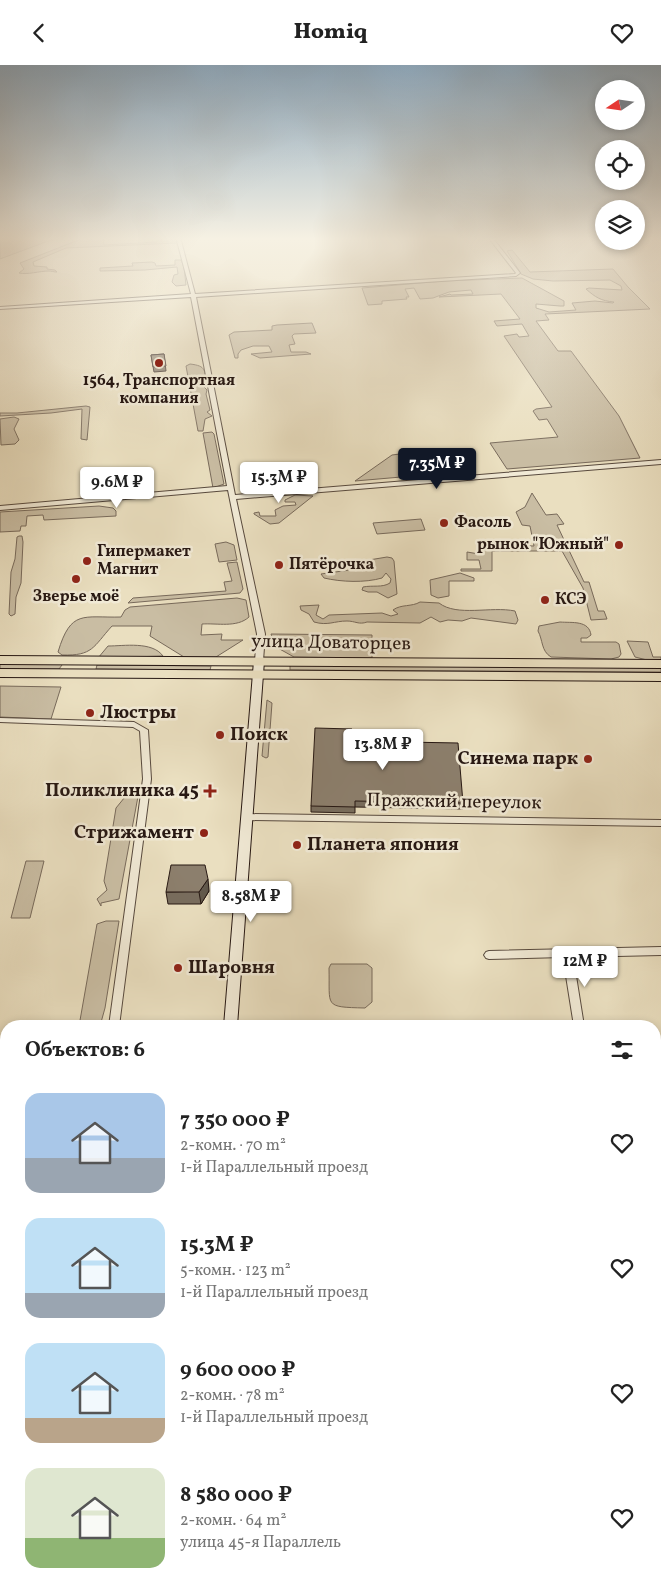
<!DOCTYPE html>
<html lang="ru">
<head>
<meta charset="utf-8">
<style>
	body { margin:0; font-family:Vollkorn,serif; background:#f6f6f6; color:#222; height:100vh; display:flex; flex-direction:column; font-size:19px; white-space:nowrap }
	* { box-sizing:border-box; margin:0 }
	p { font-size:16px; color:#767676 }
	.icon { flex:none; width:28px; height:28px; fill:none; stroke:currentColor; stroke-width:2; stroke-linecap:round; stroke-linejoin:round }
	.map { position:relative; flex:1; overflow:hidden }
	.details { position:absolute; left:0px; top:955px; width:661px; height:570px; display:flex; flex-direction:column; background:#fff; border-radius:20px 20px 0 0; box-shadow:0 2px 8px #0003 }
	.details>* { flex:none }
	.needle { width:32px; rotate:257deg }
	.tools { position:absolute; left:595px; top:15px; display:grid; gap:10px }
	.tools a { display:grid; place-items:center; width:50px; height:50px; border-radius:50%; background:#fff; box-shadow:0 2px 8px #0003; font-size:25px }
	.price { position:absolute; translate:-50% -42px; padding:0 11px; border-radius:5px; background:#fff; color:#222; font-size:16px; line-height:32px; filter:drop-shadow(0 1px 2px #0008) }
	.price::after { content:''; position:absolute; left:50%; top:30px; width:15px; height:11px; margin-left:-8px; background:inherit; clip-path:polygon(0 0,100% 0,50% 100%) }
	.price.current { background:#111827; color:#fff }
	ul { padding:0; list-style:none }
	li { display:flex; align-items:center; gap:15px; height:125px; padding:0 25px }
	li span { display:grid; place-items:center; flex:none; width:140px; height:100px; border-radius:15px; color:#555 }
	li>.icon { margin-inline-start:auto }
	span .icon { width:60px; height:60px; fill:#fffc; stroke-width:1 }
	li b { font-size:21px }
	h2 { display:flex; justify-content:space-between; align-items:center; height:60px; padding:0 25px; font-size:21px }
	header { display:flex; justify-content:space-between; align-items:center; height:65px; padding:0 25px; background:#fff; font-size:22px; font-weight:800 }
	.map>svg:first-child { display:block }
	.green { fill:#c9bda3; stroke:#786a5b }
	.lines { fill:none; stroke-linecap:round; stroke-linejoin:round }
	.street-casing { stroke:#584a3e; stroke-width:2 }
	.secondary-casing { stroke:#271813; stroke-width:2 }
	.primary-casing { stroke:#271813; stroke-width:2 }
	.street { fill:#f1ead6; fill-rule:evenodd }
	.secondary { fill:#f1ead6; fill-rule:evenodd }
	.primary { fill:#eadfc0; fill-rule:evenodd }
	.wall { fill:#786d5e; stroke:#271813 }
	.shaded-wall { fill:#62594c; stroke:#271813 }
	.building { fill:#8c7f6d; stroke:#271813 }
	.poi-dot { fill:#8f2418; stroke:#f1ead6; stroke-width:2 }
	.labels { text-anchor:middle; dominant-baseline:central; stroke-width:5; stroke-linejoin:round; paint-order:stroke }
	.far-poi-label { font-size:16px; font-weight:bold; fill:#271813; stroke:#f1ead6; text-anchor:start }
	.street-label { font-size:19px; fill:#271813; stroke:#f1ead6 }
	.poi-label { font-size:19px; font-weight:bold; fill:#271813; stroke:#f1ead6; text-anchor:start }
</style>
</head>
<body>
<header><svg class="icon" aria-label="back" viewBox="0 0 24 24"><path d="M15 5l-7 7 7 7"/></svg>Homiq<svg class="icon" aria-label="heart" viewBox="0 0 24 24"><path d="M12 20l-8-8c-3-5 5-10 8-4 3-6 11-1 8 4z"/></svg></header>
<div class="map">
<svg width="661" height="1525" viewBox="0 0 661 1525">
	<rect width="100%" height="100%" fill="#eadfc0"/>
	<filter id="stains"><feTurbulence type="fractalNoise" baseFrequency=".004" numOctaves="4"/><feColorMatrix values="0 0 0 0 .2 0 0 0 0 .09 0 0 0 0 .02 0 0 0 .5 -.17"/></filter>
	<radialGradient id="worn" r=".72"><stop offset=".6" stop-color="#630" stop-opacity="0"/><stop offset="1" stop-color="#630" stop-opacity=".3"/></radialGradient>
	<path class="green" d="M0,172h59l-59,22z
		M86,172h6l-6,4 1,1 10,-5h6l1,8 53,-3 -1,-5h5l1,5 14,-4 1,3v2l-111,5 -33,14 1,4 13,1v2l8,1 2,2c-3,0 -6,-1 -8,-1 -10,0 -21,4 -30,2l5,-4 -4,-6z
		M512,185l18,22 83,-3 15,18 22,22 -105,5 4,6 -13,1 22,30h13l48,65 21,42 -133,11 -17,-26 68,-6 -11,-18 -8,1 -6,-9 3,-2 16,-2 -48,-71 13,-2 2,3 10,-1 -7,-12 -25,2 -3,-5 26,-2 -19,-25 -62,3 11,-3 1,1 22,-1 -2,-4 -22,2 -16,6 -13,1 -6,-11 -9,1 4,8h-3l1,2 -25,2v3l-14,1 -6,-17 82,-7 78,-3 42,23v5h-4l-24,-2v4l13,4 27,-2 -4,-7 23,-2 18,2 1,-1c-13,-1 -19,-5 -28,-13l3,-1 33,2 -1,-4 -11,-6 -57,1 -20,-2 -12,-5 -14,-23z
		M175,195h6l3,7 2,18 -10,1 -4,-4 2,-7 4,-1 -1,-7 -32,3 -45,1v-3l33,-2 -1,-3 20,-1 3,1 1,3 19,-1z
		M312,258l4,10 -22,1 -2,2 3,8 -6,1 2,7h15l5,2 -51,4 -9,-4 21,-2 -3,-6h-16l-12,4 -3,4v4h-3l-6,-23 5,-3 38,-2v-4l5,-1z
		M190,299c17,2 14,6 17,21l-3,2 3,3 -1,4 4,16 -3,2 5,4 -7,3 -2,12h-5l-12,-65z
		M86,341l4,1 -3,33 -6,-1 1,-30 -31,4 -51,3v-3h17z
		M14,352l5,2 -5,10 5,11 -4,4 -14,1 -1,-26z
		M212,367l2,2 10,50 -11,4 -10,-55z
		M423,386l2,3 20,-2 5,4 9,16 -104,9 37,-26z
		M532,428l14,22 11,-1 7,10 -7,1 27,57h5l9,29h6l3,8 -16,1 -8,-32 -21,-37h-70v20h-31v-2h20l-2,-9h-12v-8l12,2 15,-9 40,1 -4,-20 -8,-1 -6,-13 9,-5z
		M295,430l18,1 -34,27 -9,1 -16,-10v-1l5,-1 1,4h16l-1,-6 8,-4 13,-1 -1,-3h-10v-2z
		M99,441l14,2 3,3v5l-72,4 -1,-5 -16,1 -1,10h-5l-1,5 -20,1v-20z
		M421,454l4,11 -48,4 -4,-11z
		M19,471h3l1,6 -2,41 -5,14 -1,17 -4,2 -2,-2 2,-42 4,-13 2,-22z
		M226,477l8,3 3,15 -18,2 -4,-18z
		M387,492l5,1 2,3 3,33 -9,4 -11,-6h-9l-6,-2 1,-3c10,-2 19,1 27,-4l1,-4 -5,-6 -4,5c-17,5 -41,4 -58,0l-3,-4 50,-7 -3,-2 1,-5z
		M237,497l6,27 -3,4 -112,10 5,-5 93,-7 -2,-9 8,-1 -5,-18z
		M460,508l14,5v3h-25v15l-11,2 -7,-3 -1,-15z
		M237,533l9,2 3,17c-12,11 -32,6 -47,7l-1,11 21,-1 -1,6h22l-27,17h-32l-34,-21 2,-10h-40c-19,21 -19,30 -50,29l-4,-3c13,-43 25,-34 63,-35l4,-7 5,-3z
		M420,537l19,1c18,14 52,3 76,8l3,9 -2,4 -45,-6 -9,3 -14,-1 -8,2 -9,-5 -11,6 -53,-1c-8,3 -12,-1 -20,-1 -13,0 -19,5 -33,1l-5,-8 -8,-4 -1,-4 19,-1 -3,10 7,4 6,-4 53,-2 9,3 7,-2 -5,-4c8,-6 19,-3 27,-8z
		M560,557c12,1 29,-2 31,13l-4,3h-6v4h35l3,2 2,10 -2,3 -8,2 -60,-2c-10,-6 -8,-17 -13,-26l1,-5z
		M271,569l101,1v23l-78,-1 -18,-10z
		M627,576l21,1 5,15h8v3h-14l-12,-3z
		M108,581c16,0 44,-5 55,10l-65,2z
		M0,599h61l1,1 -3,4h-59z
		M97,600l114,1 -1,4 -114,-1z
		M290,600l371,3v4l-371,-2z
		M0,621l61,1 -10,32 -51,-2z
		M267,635l5,3 -4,54 -2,1 -4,-2z
		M139,726l-20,108 -18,4v3l-4,-7 10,-9 -3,-9 12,-73 13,-16z
		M26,796h18l-14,57h-19z
		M106,856h13l-14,87 -5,18h-21l18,-102z
		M331,899h36l5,4v34l-7,6c-42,-1 -35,-1 -36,-40z
		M6,1387v58l-6,1v-58z
		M136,1519h45l-1,6h-45z"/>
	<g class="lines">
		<g class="street-casing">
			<path id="street" d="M176,172h4l15,57 320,-20 1,-1 -28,-36h4l28,36 -4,3 -320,21 39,198 426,-35v4l-425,35 29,135 -2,27 -1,2h-6l-1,-2 2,-27 -29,-144 -228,20v-4l227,-20 -36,-189 -191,12v-2l191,-13z
				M0,653l134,4 14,8 3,49 -32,247h-10l34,-247 -3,-48 -7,-4 -133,-5z
				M246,749l415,6v6l-415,-6 -4,-3z
				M661,882v8l-88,2 11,69h-10l-11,-69 -74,2 -3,-1 -2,-3 2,-3 3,-1z
				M661,1077v14l-6,4v-14z
				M655,1288h6v12h-6z
				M655,1310l5,2 1,4v31l-5,-2 -1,-4z
				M655,1505h6v14h-7h1z
				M538,1519h19l-3,6h-19z"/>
		</g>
		<g class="secondary-casing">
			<path id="secondary" d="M259,593l5,3 -27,365h-13l30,-365z
				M0,1084l6,1v12l-6,1z
				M188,1519h18v6h-18z"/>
		</g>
		<g class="primary-casing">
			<path id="primary" d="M0,591l661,4v8l-661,-4z
				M0,604l661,4v8l-661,-4z"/>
		</g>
		<use href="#street" class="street"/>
		<use href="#secondary" class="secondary"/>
		<use href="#primary" class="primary"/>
	</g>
	<path class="wall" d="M164,289l2,17 -12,1 -3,-17z
		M351,676l112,62v6l-108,-2v6l-44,-1v-6z
		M209,826l-8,13h-33l-2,-12z"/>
	<path class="shaded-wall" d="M208,814l1,12 -8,13 -2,-12z"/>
	<path class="building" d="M164,289l2,12 -13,1 -2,-12z
		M315,663l37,1 -1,12 107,2 5,60 -108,-2v6l-44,-1z
		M171,800h34l3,14 -9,13h-33z"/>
	<linearGradient id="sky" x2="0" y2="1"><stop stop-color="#8eaac0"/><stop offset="0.45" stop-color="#f6f1e3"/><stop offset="1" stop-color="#f6f1e3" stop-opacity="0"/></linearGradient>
	<rect width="661" height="386" fill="url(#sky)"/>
	<g class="poi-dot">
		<circle cx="159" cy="298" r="5"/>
		<circle cx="444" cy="458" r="5"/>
		<circle cx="619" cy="480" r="5"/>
		<circle cx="87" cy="496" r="5"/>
		<circle cx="279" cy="500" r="5"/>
		<circle cx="76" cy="514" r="5"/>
		<circle cx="545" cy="535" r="5"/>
		<circle cx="90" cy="648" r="5"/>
		<circle cx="220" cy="670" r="5"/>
		<circle cx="588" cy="694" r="5"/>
		<path d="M207.5 718.5h5v5h5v5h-5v5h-5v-5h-5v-5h5z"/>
		<circle cx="204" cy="768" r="5"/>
		<circle cx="297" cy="780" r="5"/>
		<circle cx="178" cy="903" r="5"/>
	</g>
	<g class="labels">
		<g class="far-poi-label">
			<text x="159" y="316" text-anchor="middle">1564, Транспортная<tspan x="159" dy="18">компания</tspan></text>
			<text x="454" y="458">Фасоль</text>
			<text x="609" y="480" text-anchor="end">рынок "Южный"</text>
			<text x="97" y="487">Гипермакет<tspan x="97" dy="18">Магнит</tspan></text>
			<text x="289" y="500">Пятёрочка</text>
			<text x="76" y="532" text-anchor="middle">Зверье моё</text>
			<text x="555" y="535">КСЭ</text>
		</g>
		<g class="street-label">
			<text transform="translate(331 578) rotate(1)">улица Доваторцев</text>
			<text transform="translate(454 737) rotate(1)">Пражский переулок</text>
		</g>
		<g class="poi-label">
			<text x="100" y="648">Люстры</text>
			<text x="230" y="670">Поиск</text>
			<text x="578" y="694" text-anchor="end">Синема парк</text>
			<text x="199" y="726" text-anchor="end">Поликлиника 45</text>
			<text x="194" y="768" text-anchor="end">Стрижамент</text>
			<text x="307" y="780">Планета япония</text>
			<text x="188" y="903">Шаровня</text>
		</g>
	</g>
	<rect width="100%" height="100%" filter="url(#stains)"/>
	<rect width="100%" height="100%" fill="url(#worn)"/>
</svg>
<div class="tools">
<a><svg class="needle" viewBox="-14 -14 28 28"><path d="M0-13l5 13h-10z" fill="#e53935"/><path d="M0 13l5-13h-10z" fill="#767676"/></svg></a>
<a><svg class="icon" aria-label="locate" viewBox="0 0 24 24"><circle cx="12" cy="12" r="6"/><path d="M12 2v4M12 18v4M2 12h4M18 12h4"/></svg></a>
<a><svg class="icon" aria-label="layers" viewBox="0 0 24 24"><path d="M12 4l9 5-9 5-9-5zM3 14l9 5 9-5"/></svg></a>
</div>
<b class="price current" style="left:437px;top:425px">7.35M ₽</b>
<b class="price" style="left:279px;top:439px">15.3M ₽</b>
<b class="price" style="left:117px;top:444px">9.6M ₽</b>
<b class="price" style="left:383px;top:706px">13.8M ₽</b>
<b class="price" style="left:251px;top:858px">8.58M ₽</b>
<b class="price" style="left:585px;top:923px">12M ₽</b>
<section class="details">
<h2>Объектов: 6<svg class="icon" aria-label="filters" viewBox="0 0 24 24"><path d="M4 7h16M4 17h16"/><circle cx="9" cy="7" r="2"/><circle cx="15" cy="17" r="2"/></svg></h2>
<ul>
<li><span style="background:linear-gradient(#a9c7e8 65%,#9aa5b1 0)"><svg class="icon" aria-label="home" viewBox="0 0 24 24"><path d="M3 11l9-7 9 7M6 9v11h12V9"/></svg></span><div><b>7 350 000 ₽</b><p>2-комн. · 70 m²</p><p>1-й Параллельный проезд</p></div><svg class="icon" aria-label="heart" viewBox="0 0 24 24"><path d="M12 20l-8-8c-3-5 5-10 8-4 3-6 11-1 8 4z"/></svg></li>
<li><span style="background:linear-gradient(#bfe0f5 75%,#9aa5b1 0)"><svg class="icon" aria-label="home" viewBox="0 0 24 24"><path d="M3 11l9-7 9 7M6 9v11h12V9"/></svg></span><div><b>15.3M ₽</b><p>5-комн. · 123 m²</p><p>1-й Параллельный проезд</p></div><svg class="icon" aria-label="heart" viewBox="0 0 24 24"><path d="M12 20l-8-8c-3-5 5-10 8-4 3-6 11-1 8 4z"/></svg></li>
<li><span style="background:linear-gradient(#bfe0f5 75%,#b9a48a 0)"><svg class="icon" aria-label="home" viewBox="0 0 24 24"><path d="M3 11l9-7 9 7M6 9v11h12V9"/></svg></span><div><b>9 600 000 ₽</b><p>2-комн. · 78 m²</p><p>1-й Параллельный проезд</p></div><svg class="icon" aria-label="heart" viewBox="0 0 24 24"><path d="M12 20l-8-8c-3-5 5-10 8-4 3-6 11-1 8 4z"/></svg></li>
<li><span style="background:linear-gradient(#dfe7d0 70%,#8fb573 0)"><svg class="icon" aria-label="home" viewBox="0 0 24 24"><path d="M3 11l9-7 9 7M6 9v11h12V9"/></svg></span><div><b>8 580 000 ₽</b><p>2-комн. · 64 m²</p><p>улица 45-я Параллель</p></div><svg class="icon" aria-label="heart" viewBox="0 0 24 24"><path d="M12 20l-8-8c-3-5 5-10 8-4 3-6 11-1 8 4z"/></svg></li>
</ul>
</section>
</div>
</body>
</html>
